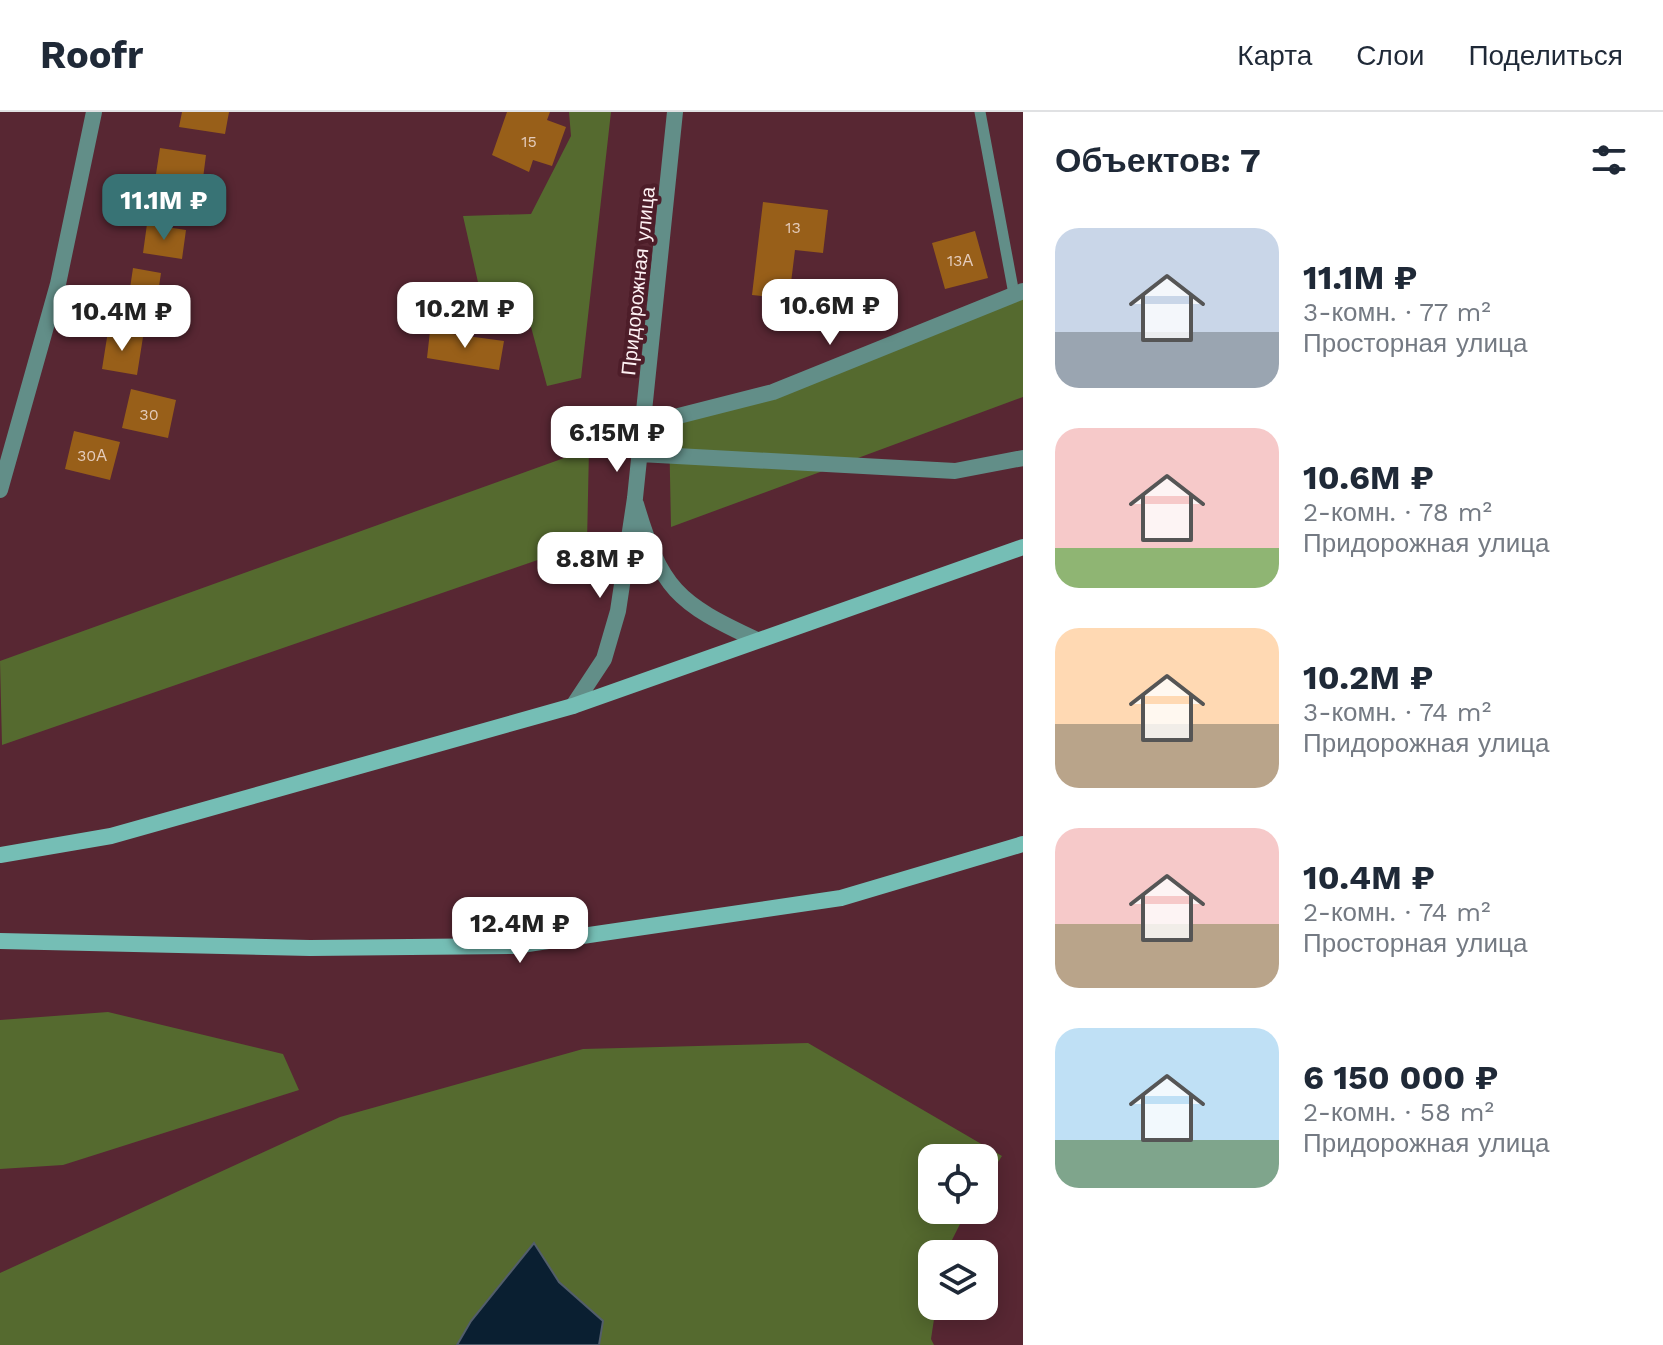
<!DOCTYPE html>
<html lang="ru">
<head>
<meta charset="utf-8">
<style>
	body { margin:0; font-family:"Work Sans",sans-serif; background:#f6f6f7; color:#1f2937; height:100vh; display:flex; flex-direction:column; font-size:30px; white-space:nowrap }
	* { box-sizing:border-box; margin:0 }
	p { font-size:26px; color:#747a83 }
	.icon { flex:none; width:44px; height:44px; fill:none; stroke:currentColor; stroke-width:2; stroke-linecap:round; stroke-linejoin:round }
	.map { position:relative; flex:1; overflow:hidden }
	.details { display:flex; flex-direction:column; background:#fff; width:640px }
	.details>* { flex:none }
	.tools { position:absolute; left:918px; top:1032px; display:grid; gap:16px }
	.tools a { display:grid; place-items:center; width:80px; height:80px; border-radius:16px; background:#fff; box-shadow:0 4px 20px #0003; font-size:40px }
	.price { position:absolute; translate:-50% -68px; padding:0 18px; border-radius:16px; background:#fff; color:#222; font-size:26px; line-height:52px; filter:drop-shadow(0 2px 4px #0008) }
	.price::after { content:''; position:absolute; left:50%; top:48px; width:24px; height:18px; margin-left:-12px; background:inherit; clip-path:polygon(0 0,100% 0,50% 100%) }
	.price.current { background:#387375; color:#fff }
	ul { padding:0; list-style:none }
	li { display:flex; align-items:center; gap:24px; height:200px; padding:0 32px }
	li span { display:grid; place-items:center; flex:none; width:224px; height:160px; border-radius:24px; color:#555 }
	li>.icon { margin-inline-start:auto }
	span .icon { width:96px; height:96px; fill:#fffc; stroke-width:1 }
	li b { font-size:34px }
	h2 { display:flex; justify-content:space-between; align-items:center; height:96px; padding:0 32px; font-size:34px }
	header { display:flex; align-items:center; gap:48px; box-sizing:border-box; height:112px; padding:0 40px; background:#fff; border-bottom:2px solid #e0e1e3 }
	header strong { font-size:38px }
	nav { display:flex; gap:44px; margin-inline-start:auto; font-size:28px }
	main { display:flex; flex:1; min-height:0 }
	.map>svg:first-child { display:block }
	.green { fill:#556a2f }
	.water { fill:#0a1f31; stroke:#535e6b; stroke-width:2 }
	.building { fill:#985f19 }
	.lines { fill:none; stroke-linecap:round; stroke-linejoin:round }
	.service { stroke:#628e88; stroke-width:11 }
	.minor { stroke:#628e88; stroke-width:16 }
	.secondary { stroke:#75beb5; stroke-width:16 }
	.labels { text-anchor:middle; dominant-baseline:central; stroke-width:8; stroke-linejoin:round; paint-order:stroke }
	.number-label { font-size:16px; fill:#e4ccbc }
	.street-label { font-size:20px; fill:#fef1f3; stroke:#4d1d29 }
</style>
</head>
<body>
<header>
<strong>Roofr</strong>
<nav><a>Карта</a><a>Слои</a><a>Поделиться</a></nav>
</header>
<main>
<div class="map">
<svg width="1023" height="1233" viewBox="0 0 1023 1233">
	<rect width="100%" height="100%" fill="#582733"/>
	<path class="green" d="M569,0h42l-30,266 -34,8 -16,-59 -51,-36 -17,-75 68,-2 40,-78z
		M1023,186v99l-352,130 -2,-101z
		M589,337l-2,94 -585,202 -2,-84z
		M108,900l175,42 16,36 -236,75 -63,4v-149z
		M808,931l194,113 -18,27v-25h-52v52h35l-22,44h-13v52h4l-5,33 3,6h-934v-72l340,-156 243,-68z"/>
	<path class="water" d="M534,1131l25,39 44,39 -4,24h-142l14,-24z"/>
	<path class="building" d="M182,0h47l-4,22 -46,-7z
		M507,0h43l-3,8 19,7 -14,39 -19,-6 -4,12 -37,-17z
		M160,36l46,7 -5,39 -47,-7z
		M763,90l65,8 -5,43 -28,-3 -6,49 -37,-4z
		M147,112l39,6 -4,29 -39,-6z
		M975,119l13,47 -43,11 -13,-46z
		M133,156l28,5 -4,27 -28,-5z
		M108,219l35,6 -6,38 -35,-6z
		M430,219l74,10 -5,29 -72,-12z
		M131,277l45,11 -8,38 -46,-10z
		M74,319l46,11 -10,38 -45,-11z"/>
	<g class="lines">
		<path class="service" d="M980,0l34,182"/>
		<path class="minor" d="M643,313l130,-33 250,-101
			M640,342l315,17 68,-13
			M0,378l58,-206 36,-172
			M636,392c25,85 41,99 121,136
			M573,594l31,-47 14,-48 17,-113 40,-386"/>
		<path class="secondary" d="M0,743l111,-19 462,-130 450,-159
			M0,829l310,7 204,-2 327,-48 182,-54"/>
	</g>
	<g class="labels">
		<g class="number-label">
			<text x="529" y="29">15</text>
			<text x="793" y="115">13</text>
			<text x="960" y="148">13А</text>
			<text x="149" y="302">30</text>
			<text x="92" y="343">30А</text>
		</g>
		<g class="street-label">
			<text transform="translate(638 169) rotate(-84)">Придорожная улица</text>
		</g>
	</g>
</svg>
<div class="tools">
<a><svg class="icon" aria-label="locate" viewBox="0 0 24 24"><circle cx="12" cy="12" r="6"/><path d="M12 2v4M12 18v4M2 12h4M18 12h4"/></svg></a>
<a><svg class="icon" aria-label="layers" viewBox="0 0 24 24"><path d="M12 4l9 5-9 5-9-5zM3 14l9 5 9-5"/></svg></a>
</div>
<b class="price current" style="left:164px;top:130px">11.1M ₽</b>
<b class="price" style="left:830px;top:235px">10.6M ₽</b>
<b class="price" style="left:465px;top:238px">10.2M ₽</b>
<b class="price" style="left:122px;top:241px">10.4M ₽</b>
<b class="price" style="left:617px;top:362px">6.15M ₽</b>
<b class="price" style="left:600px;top:488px">8.8M ₽</b>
<b class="price" style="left:520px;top:853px">12.4M ₽</b>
</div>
<section class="details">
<h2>Объектов: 7<svg class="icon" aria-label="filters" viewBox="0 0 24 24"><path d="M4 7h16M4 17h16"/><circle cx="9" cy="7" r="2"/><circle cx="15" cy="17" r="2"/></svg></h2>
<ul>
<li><span style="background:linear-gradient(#c9d6e8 65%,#9aa5b1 0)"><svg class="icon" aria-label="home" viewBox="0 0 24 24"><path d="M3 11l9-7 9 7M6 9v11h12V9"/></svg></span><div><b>11.1M ₽</b><p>3-комн. · 77 m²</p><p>Просторная улица</p></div></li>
<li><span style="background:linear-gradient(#f6c9c9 75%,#8fb573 0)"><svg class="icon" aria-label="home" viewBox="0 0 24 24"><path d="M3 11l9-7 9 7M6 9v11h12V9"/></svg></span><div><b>10.6M ₽</b><p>2-комн. · 78 m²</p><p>Придорожная улица</p></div></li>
<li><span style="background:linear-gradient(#ffd9b3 60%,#b9a48a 0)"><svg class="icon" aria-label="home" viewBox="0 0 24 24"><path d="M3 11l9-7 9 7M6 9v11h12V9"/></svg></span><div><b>10.2M ₽</b><p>3-комн. · 74 m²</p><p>Придорожная улица</p></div></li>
<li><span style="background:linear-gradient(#f6c9c9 60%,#b9a48a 0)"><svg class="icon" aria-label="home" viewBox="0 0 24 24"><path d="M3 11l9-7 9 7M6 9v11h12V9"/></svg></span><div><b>10.4M ₽</b><p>2-комн. · 74 m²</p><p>Просторная улица</p></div></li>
<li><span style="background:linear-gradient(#bfe0f5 70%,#7fa58c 0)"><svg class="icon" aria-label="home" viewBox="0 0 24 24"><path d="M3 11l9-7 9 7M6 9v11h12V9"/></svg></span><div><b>6 150 000 ₽</b><p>2-комн. · 58 m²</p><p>Придорожная улица</p></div></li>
</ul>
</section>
</main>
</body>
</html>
